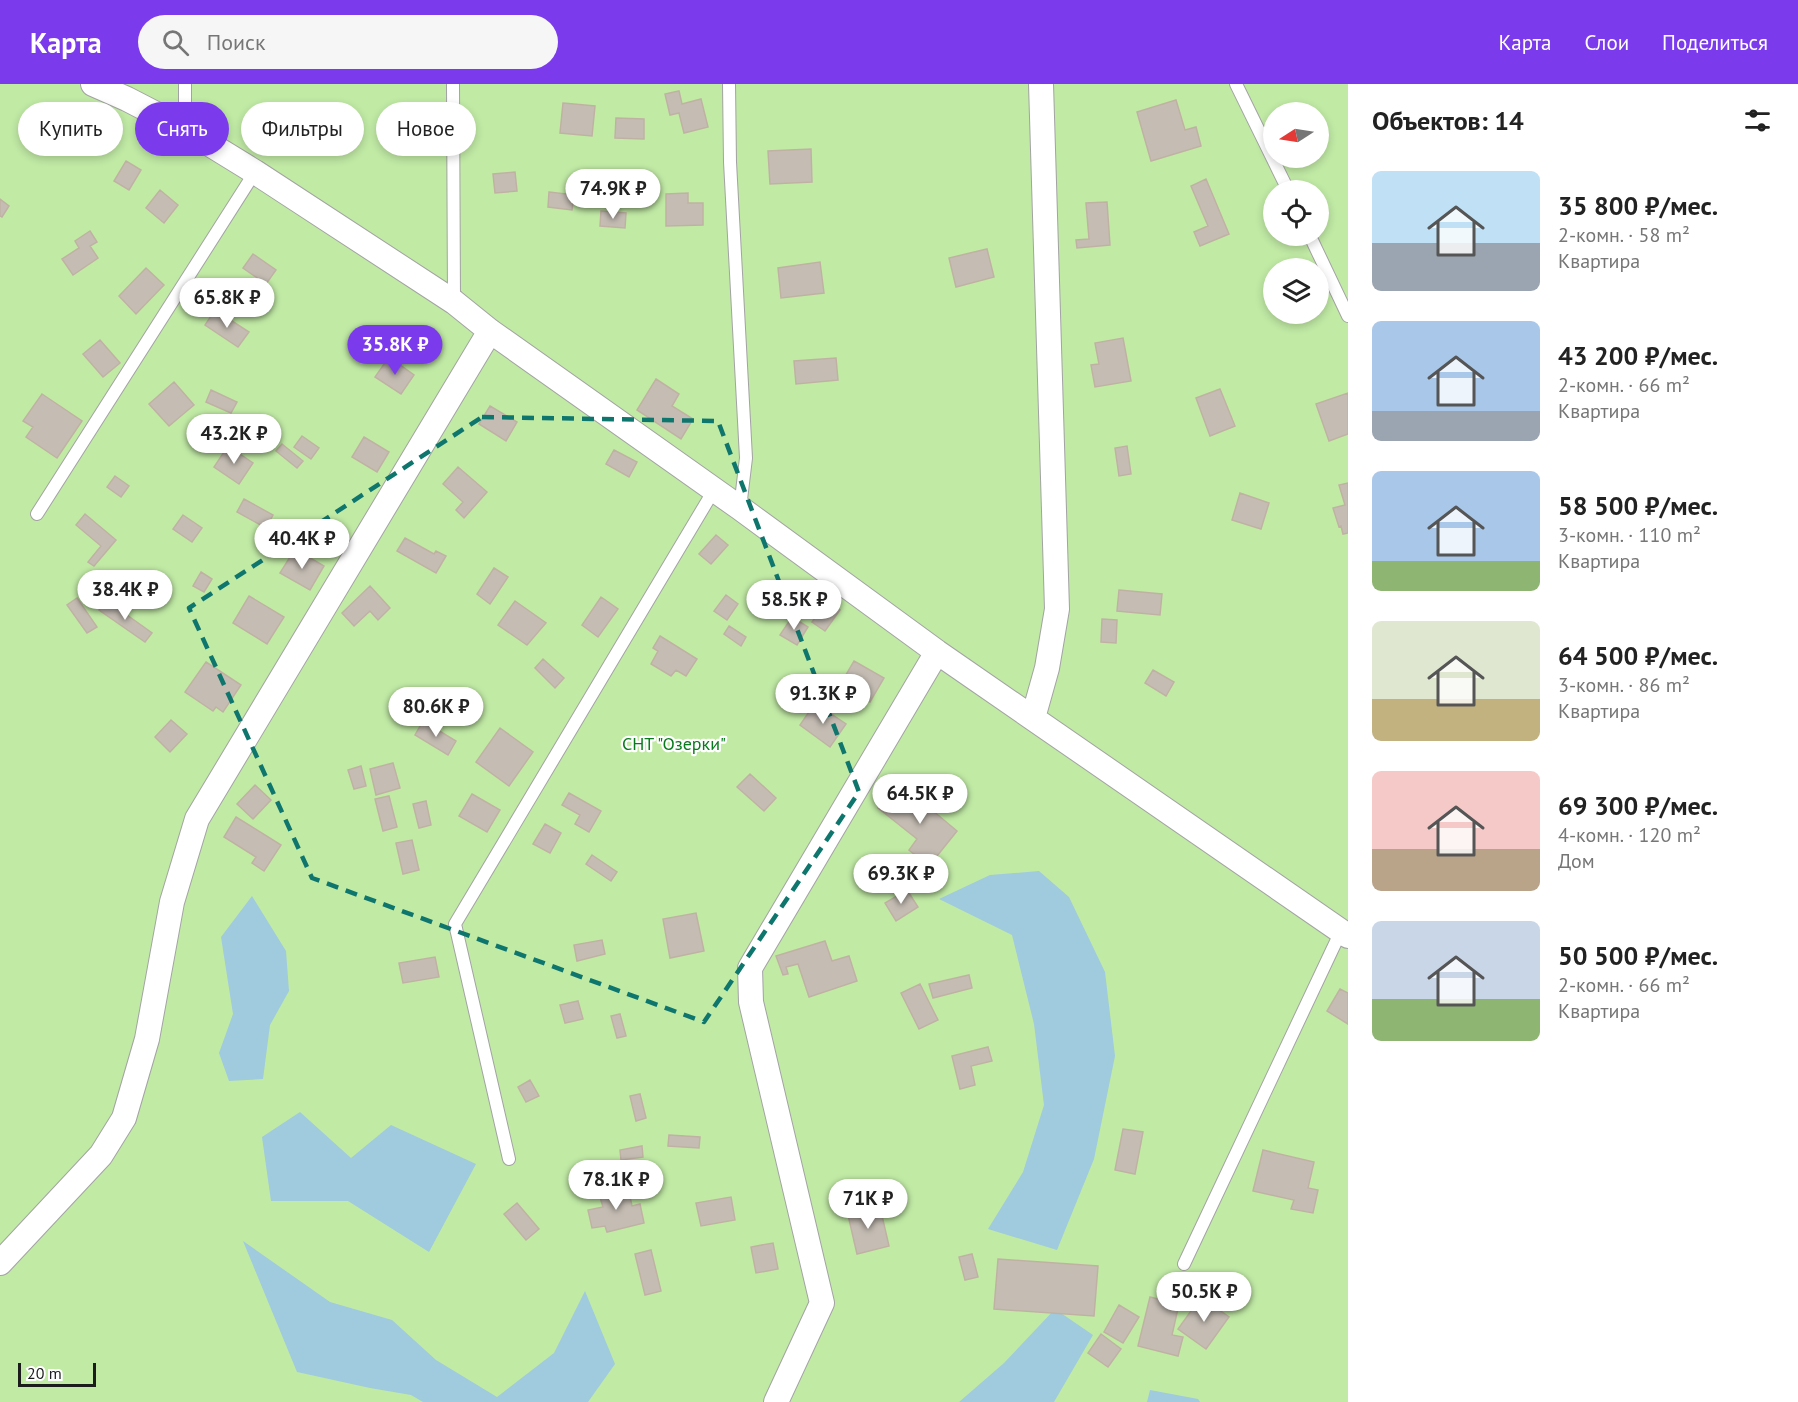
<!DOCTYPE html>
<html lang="ru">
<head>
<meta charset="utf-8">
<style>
	body { margin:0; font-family:"PT Sans",sans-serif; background:#f6f6f6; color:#222; height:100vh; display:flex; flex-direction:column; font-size:22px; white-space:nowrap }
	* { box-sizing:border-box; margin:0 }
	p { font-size:20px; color:#767676 }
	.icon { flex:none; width:33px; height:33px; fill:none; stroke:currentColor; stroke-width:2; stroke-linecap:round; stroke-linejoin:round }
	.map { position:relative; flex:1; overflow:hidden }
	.drawer { display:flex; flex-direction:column; background:#fff; width:450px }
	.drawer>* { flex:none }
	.guide { position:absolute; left:18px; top:18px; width:570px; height:54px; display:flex; gap:12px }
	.needle { width:39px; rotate:258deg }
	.controls { position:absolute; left:1263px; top:18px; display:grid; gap:12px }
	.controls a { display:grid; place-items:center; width:66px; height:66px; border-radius:50%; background:#fff; box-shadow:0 3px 9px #0003; font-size:30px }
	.scale { position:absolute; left:18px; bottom:15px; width:78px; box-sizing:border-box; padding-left:6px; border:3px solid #1c1c1c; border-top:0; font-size:16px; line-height:21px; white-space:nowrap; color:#1c1c1c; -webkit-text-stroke:4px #fff; paint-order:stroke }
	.price { position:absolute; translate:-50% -51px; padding:0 14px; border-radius:21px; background:#fff; color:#222; font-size:20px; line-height:39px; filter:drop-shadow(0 2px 3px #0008) }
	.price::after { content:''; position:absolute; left:50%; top:36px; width:18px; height:14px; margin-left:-9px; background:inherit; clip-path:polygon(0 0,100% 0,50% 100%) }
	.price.active { background:#7c3aed; color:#fff }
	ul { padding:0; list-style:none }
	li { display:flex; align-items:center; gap:18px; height:150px; padding:0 24px }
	li span { display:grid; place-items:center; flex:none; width:168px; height:120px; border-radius:9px; color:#555 }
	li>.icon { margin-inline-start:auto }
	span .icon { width:72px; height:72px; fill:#fffc; stroke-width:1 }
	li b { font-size:26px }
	h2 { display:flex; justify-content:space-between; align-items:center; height:72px; padding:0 24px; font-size:26px }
	.tag { padding:0 21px; border-radius:27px; background:#fff; box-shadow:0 3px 9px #0003; font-size:21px; line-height:54px }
	.tag.active { background:#7c3aed; color:#fff }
	header { display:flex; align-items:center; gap:36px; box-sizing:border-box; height:84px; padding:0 30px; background:#7c3aed; color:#fff }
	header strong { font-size:28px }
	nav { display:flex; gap:33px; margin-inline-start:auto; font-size:21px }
	.search { width:420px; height:54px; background:#f6f6f6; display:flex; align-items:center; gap:15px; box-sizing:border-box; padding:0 21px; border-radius:33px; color:#767676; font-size:22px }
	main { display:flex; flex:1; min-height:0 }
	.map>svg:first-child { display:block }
	.grass { fill:#c1eaa5; fill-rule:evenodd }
	.water { fill:#a0cadd }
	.building { fill:#c5bdb4; stroke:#c0b2a3; stroke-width:1.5 }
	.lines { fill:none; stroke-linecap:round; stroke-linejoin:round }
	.service-casing { stroke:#a3a3a3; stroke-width:14 }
	.minor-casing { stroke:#a3a3a3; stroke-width:26 }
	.service { stroke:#fff; stroke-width:12 }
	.minor { stroke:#fff; stroke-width:24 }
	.marked { fill:none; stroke:#0f766e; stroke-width:4.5; stroke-dasharray:12 8; stroke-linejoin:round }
	.labels { text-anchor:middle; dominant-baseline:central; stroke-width:4.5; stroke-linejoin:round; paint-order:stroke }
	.park-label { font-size:18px; fill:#097b1c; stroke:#fff }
</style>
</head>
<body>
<header>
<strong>Карта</strong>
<div class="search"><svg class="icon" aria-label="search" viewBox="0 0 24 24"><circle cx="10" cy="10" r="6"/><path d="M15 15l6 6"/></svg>Поиск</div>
<nav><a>Карта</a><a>Слои</a><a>Поделиться</a></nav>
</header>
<main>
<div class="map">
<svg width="1348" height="1318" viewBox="0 0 1348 1318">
	<rect width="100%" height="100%" fill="#eeebe1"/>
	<path class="grass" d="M0,0h1348v1318h-1348zM1274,28h44v46h-44zM1274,106h44v46h-44zM1274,184h44v46h-44z"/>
	<path class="water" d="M1039,787l30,26 36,75 10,84 -21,103 -37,91 -69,-21 35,-57 21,-67 -10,-81 -22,-89 -73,-36 51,-24z
		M252,812l34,55 3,40 -19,34 -7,54 -34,2 -10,-28 14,-39 -12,-77z
		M300,1028l51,46 40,-33 85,39 -47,88 -81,-51h-77l-9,-64z
		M243,1157l87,61 62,18 44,40 61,37 57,-44 31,-62 30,73 -27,38h-165l-12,-7 -41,-7 -73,-16z
		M1055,1225l38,26 -39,67h-95l45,-39z
		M1150,1306l48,9 2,3h-53z"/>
	<path class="building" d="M679,7l3,13 19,-5 7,28 -24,6 -5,-20 -9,2 -5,-21z
		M1176,16l9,30 11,-3 5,19 -50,15 -14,-49z
		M563,19l32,3 -3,30 -32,-3z
		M36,24l25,24 -13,14 -6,-6 3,-3 -19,-19z
		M616,34l28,1v20l-29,-1z
		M811,65l1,33 -42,2 -2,-33z
		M126,77l15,9 -12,20 -15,-9z
		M515,88l2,19 -22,2 -2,-19z
		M1206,95l23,55 -29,12 -6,-14 14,-6 -17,-40z
		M160,106l18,15 -14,18 -18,-15z
		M549,108l25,3 -2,15 -24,-3z
		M688,109v10h15v22l-37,1v-32z
		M0,115l9,7 -7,11 -2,-1z
		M1107,118l3,43 -33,3 -1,-8 13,-1 -3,-36z
		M601,127l25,2 -1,15 -25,-2z
		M90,147l7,11 -7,4 8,12 -25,17 -11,-16 17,-11 -4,-7z
		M987,165l7,28 -38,10 -7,-29z
		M253,170l23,16 -10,14 -23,-16z
		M820,178l4,31 -43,5 -3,-30z
		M146,184l18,17 -28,29 -17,-18z
		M215,226l34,22 -11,15 -33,-22z
		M1123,254l8,43 -36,6 -4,-22 8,-1 -4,-21z
		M100,256l20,23 -17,14 -20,-23z
		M389,273l25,18 -13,19 -26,-17z
		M836,274l2,22 -42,4 -2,-23z
		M656,295l23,15 -7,12 21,13 -12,20 -44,-29z
		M174,298l20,23 -25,21 -20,-22z
		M1220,305l15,37 -25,10 -14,-38z
		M211,306l26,12 -6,11 -25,-11z
		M1348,309v41l-19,7 -13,-37z
		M42,310l40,27 -25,37 -31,-21 7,-10 -10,-6z
		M490,322l27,16 -11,19 -27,-17z
		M302,352l17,12 -8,11 -17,-12z
		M364,353l25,15 -12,20 -25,-15z
		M282,360l21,17 -6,7 -21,-17z
		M228,362l25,17 -14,21 -25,-17z
		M1127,362l4,28 -12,2 -4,-28z
		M614,366l23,12 -8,15 -23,-13z
		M458,383l29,25 -23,26 -8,-8 7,-8 -20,-18z
		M115,392l14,10 -8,11 -14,-10z
		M1348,399v50l-5,1 -2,-8 -2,1 -6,-19 12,-3 -6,-20z
		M1240,409l29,10 -8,26 -29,-9z
		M244,415l29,16 -7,13 -29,-16z
		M85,430l31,26 -22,26 -6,-4 13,-16 -25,-21z
		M183,431l19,13 -10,14 -19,-13z
		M716,451l12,10 -17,19 -12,-10z
		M405,454l29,16 2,-3 10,5 -10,17 -39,-22z
		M295,465l29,17 -14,24 -30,-17z
		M494,484l14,9 -18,27 -13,-10z
		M201,488l11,7 -8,13 -11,-6z
		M370,502l20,22 -12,12 -8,-9 -16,15 -12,-13z
		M1119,506l43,4 -2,21 -43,-4z
		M726,511l12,9 -11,16 -13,-9z
		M249,512l35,21 -17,27 -34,-21z
		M601,513l17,12 -20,28 -16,-12z
		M77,514l20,29 -10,6 -20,-28z
		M106,516l46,33 -7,9 -46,-32z
		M515,517l31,22 -19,22 -29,-20z
		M827,517l13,9 -15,21 -13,-9z
		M792,533l16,10 -11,18 -17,-10z
		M1102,535l15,1 -1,23 -15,-1z
		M729,542l17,11 -5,9 -17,-12z
		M660,552l37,23 -11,17 -10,-6 -5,6 -20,-12 7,-13 -5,-3z
		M543,575l21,19 -9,10 -20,-20z
		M854,577l30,17 -14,24 -30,-17z
		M206,578l35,23 -18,27 -7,-5 -3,4 -28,-19z
		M1153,586l21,12 -8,14 -21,-13z
		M815,619l31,21 -16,23 -30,-22z
		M171,636l16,14 -17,18 -15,-15z
		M423,637l33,20 -8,14 -33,-20z
		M500,644l33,24 -24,34 -33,-24z
		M393,679l7,25 -24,7 -6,-26z
		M361,682l5,20 -12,3 -6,-19z
		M750,690l26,24 -12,13 -27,-24z
		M255,701l16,15 -18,19 -16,-15z
		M907,705l50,42 -28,35 -20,-16 8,-11 -39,-31 11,-13 8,6z
		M569,709l32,18 -12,21 -14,-8 5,-9 -18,-10z
		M472,710l28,16 -13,22 -28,-16z
		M389,712l8,31 -14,4 -8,-32z
		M426,717l5,24 -12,3 -6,-24z
		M236,733l45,28 -17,26 -12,-8 4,-6 -32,-20z
		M545,740l16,9 -11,20 -17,-9z
		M412,756l7,30 -16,4 -7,-31z
		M592,771l25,17 -6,9 -25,-17z
		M907,806l11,17 -22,14 -11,-18z
		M696,829l8,38 -34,7 -7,-39z
		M602,856l3,14 -28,7 -3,-16z
		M825,857l7,20 17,-5 8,25 -48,16 -11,-33 -12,3 2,7 -5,1 -7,-19z
		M435,873l4,20 -36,6 -4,-20z
		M969,891l3,13 -39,10 -4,-14z
		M920,900l18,36 -19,9 -18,-36z
		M1340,905l8,4v31l-21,-13z
		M578,917l5,18 -18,4 -5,-18z
		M620,930l6,22 -9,2 -6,-22z
		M988,963l4,14 -21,5 4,19 -15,4 -8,-33z
		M530,996l9,16 -13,6 -8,-15z
		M640,1010l6,24 -10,3 -6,-25z
		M1123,1045l20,3 -8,42 -20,-4z
		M669,1051l31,2 -1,11 -31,-2z
		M642,1062l1,11 -22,3 -1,-10z
		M1263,1066l51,12 -6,26 10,2 -5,23 -22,-4 3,-9 -41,-9z
		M628,1103l4,19 8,-2 4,19 -37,9 -2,-6 -13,2 -4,-18 15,-3 -4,-13z
		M731,1113l4,23 -34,6 -5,-23z
		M517,1119l22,26 -13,11 -22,-26z
		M880,1123l9,39 -32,8 -9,-39z
		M773,1159l5,26 -22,4 -5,-26z
		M651,1166l10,41 -16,4 -10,-41z
		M972,1170l6,23 -13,3 -6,-23z
		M998,1175l100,7 -4,50 -100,-7z
		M1150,1213l29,7 -7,31 11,2 -5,19 -40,-10z
		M1201,1213l28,20 -23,32 -28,-20z
		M1119,1221l20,12 -16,26 -19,-11z
		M1101,1250l20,15 -13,18 -20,-14z"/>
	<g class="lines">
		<g class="service-casing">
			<path id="service" d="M185,0v45
				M453,0l1,218
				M729,0l1,78 16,296 -6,50
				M1236,0l52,106
				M1310,152l38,80
				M37,430l218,-342
				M509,1075l-54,-235 259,-434
				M1184,1180l157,-333"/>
		</g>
		<g class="minor-casing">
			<path id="minor" d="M93,0l34,15 58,30 70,43 199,130 36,29 250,177 197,144 411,284
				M1033,634l14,-50 10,-59 -16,-525
				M0,1179l101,-108 23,-37 23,-79 25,-137 25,-83 293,-488
				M776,1318l46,-99 -71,-301 -1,-34 187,-316"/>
		</g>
		<use href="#service" class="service"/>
		<use href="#minor" class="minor"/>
	</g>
	<path class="marked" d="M482,333l236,4 141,371 -155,230 -392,-144 -123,-270z"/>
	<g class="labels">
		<g class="park-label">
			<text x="674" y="659">СНТ "Озерки"</text>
		</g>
	</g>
</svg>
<div class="controls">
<a><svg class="needle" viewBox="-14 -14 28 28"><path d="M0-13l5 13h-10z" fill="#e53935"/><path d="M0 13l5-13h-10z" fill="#767676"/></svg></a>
<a><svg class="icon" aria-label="locate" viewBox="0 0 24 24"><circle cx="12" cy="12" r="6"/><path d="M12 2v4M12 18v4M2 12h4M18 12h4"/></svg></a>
<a><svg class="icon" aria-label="layers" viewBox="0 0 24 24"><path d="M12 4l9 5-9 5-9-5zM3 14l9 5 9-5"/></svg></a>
</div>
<div class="scale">20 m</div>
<b class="price" style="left:613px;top:136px">74.9K ₽</b>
<b class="price" style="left:227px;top:245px">65.8K ₽</b>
<b class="price active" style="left:395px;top:292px">35.8K ₽</b>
<b class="price" style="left:234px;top:381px">43.2K ₽</b>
<b class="price" style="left:302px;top:486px">40.4K ₽</b>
<b class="price" style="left:125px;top:537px">38.4K ₽</b>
<b class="price" style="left:794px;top:547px">58.5K ₽</b>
<b class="price" style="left:823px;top:641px">91.3K ₽</b>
<b class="price" style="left:436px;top:654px">80.6K ₽</b>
<b class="price" style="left:920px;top:741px">64.5K ₽</b>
<b class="price" style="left:901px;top:821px">69.3K ₽</b>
<b class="price" style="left:616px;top:1127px">78.1K ₽</b>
<b class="price" style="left:868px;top:1146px">71K ₽</b>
<b class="price" style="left:1204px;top:1239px">50.5K ₽</b>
<div class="guide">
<a class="tag">Купить</a>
<a class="tag active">Снять</a>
<a class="tag">Фильтры</a>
<a class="tag">Новое</a>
</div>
</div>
<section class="drawer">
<h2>Объектов: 14<svg class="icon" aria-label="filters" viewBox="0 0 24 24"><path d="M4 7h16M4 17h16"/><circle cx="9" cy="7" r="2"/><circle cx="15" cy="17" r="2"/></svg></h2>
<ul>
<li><span style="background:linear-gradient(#bfe0f5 60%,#9aa5b1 0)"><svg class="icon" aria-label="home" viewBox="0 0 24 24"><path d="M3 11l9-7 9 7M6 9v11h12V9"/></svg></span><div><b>35 800 ₽/мес.</b><p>2-комн. · 58 m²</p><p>Квартира</p></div></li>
<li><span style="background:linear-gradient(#a9c7e8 75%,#9aa5b1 0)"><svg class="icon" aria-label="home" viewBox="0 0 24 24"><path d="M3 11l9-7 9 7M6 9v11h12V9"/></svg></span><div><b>43 200 ₽/мес.</b><p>2-комн. · 66 m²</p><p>Квартира</p></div></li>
<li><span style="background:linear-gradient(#a9c7e8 75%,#8fb573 0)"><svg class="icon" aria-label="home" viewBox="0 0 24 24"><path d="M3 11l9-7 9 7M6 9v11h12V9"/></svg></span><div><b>58 500 ₽/мес.</b><p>3-комн. · 110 m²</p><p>Квартира</p></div></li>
<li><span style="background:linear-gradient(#dfe7d0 65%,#c2b280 0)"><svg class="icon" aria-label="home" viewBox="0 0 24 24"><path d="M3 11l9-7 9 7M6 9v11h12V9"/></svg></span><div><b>64 500 ₽/мес.</b><p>3-комн. · 86 m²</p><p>Квартира</p></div></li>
<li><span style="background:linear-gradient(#f6c9c9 65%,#b9a48a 0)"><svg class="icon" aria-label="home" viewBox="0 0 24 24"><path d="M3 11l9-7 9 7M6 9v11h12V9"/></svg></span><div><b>69 300 ₽/мес.</b><p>4-комн. · 120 m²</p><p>Дом</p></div></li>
<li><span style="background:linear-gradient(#c9d6e8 65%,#8fb573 0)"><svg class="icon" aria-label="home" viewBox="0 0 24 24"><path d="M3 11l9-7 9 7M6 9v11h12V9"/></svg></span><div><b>50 500 ₽/мес.</b><p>2-комн. · 66 m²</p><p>Квартира</p></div></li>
</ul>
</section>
</main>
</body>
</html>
